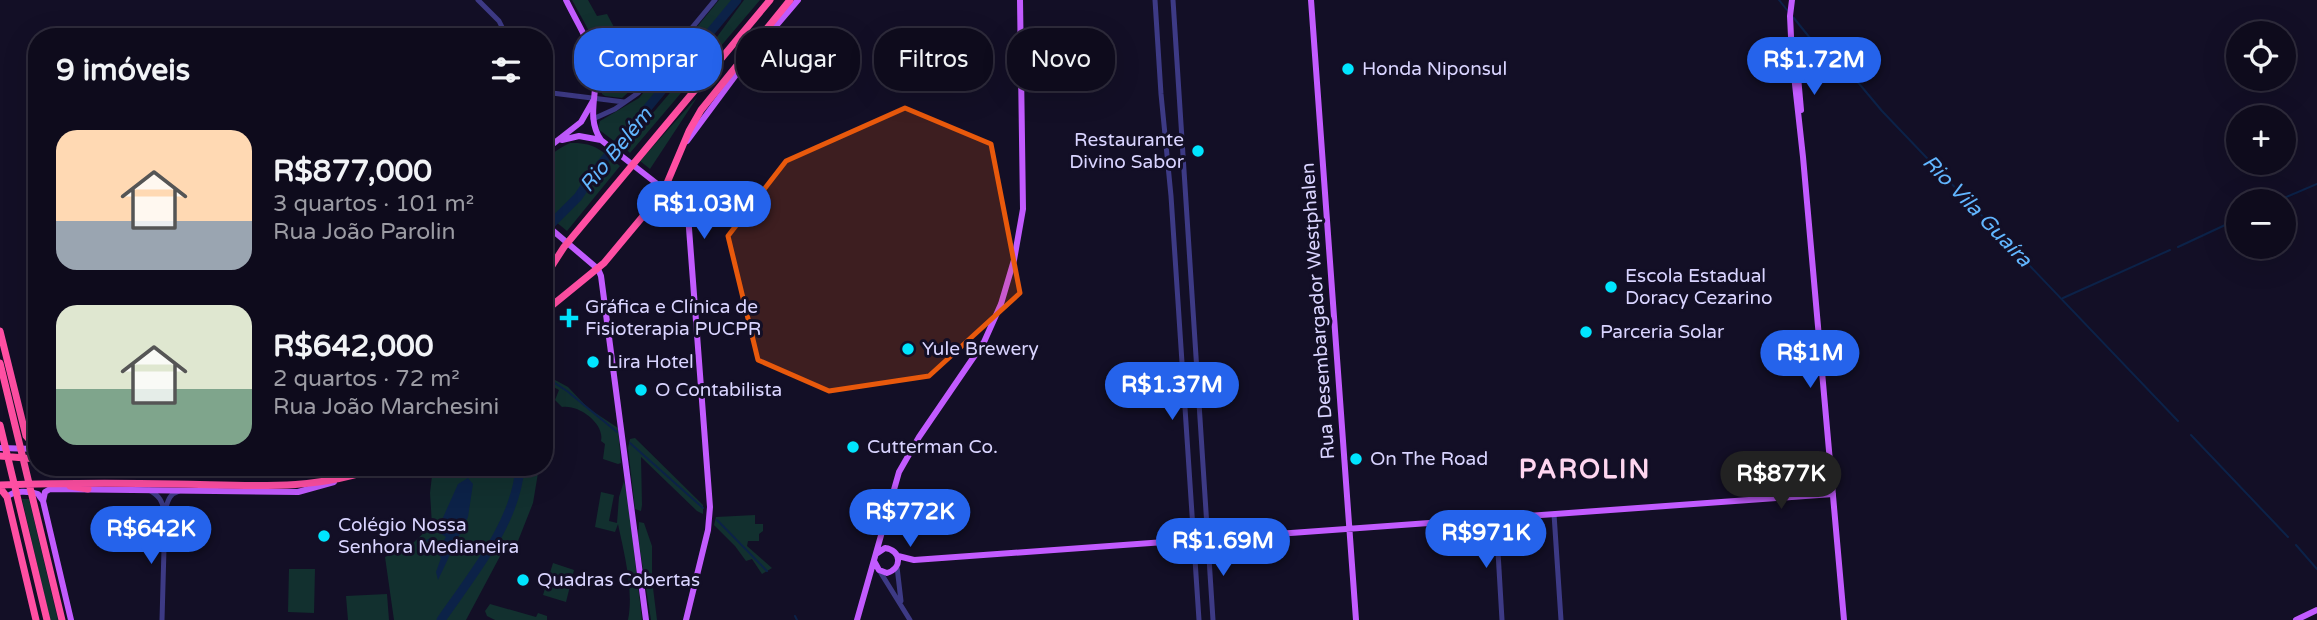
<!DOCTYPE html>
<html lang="pt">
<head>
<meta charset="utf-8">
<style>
	body { margin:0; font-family:"Varela Round",sans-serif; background:#171425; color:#f1f3f6; height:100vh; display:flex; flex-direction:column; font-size:26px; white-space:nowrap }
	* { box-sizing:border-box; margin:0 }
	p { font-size:23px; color:#9b9ba3 }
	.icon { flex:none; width:38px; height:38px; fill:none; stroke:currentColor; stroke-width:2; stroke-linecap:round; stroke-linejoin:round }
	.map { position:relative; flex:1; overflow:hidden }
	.drawer { position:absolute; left:28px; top:28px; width:525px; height:448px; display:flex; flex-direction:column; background:#0e0b1c; border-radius:28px; box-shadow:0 7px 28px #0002,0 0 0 2px #2e2b3b }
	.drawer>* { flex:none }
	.guide { position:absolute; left:574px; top:28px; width:665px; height:63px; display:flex; gap:14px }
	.controls { position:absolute; left:2226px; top:21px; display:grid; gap:14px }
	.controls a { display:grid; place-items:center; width:70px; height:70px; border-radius:50%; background:#0e0b1c; box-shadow:0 7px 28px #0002,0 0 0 2px #2e2b3b; font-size:35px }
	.price { position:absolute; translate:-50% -60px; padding:0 16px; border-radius:24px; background:#2563eb; color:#fff; font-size:23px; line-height:46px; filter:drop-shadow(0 2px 4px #0008) }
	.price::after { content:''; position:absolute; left:50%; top:42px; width:21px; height:16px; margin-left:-10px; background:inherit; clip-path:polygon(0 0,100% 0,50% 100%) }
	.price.on { background:#222; color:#fff }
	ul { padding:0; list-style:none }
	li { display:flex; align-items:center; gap:21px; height:175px; padding:0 28px }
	li span { display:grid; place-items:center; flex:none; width:196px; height:140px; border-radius:21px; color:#555 }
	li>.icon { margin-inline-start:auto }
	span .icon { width:84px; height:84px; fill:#fffc; stroke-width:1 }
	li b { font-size:30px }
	h2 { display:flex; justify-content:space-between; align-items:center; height:84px; padding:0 28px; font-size:30px }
	.tag { padding:0 24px; border-radius:28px; background:#0e0b1c; box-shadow:0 7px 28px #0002,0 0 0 2px #2e2b3b; font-size:24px; line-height:63px }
	.tag.on { background:#2563eb; color:#fff }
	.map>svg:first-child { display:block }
	.green { fill:#12302f }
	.water { fill:#0c2248 }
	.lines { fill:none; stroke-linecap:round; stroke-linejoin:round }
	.stream { stroke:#0c2248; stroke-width:2 }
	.river { stroke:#0c2248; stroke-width:9 }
	.minor { stroke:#3d3a85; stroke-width:5 }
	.major { stroke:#c25bff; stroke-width:6 }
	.highway { stroke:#ff4fa3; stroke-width:7 }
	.marked { fill:#e8590c; fill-opacity:0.2; stroke:#e8590c; stroke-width:5; stroke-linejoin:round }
	.poi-dot { fill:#00e5ff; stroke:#130f26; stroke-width:2.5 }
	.labels { text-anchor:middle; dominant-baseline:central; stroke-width:6; stroke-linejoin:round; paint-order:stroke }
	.poi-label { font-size:19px; fill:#d9d4ff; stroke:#130f26; text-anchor:start }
	.street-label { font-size:19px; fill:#d9d4ff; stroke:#130f26 }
	.water-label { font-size:21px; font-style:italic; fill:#62b6ff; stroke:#130f26 }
	.district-label { font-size:26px; font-weight:bold; letter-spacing:2px; fill:#ffd6f0; stroke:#130f26 }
</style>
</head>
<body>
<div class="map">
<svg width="2317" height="620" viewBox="0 0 2317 620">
	<rect width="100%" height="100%" fill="#130f26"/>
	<path class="green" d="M572,0h16l9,16 10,-2 35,66 -20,18 -17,-2 -3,-2c-1,-10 4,-19 4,-28 0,-5 -29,-57 -34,-66z
		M719,0h15l-80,96 -40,45 -16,-12 2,-8 39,-23z
		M744,0h16l-130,153 -6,-6 90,-106z
		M698,96l-48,73 -10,-8z
		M570,143c25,-1 32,8 50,23l-53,65 -23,-19c0,-35 -10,-53 26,-69z
		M544,374l24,13 20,21 30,20 3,35 -3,1 -15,-5 2,-15 -4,-3c4,-18 -23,-37 -39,-34l-7,-7 4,-10 -15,-8z
		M635,438l68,67v9l-6,-3 -56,-54 1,48 -1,6 -6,-2 -7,-61 2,-9z
		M433,467h106l-6,36 -15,38 -12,4 -40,75h-72l-9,-63 25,-11 22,-21 -2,-32z
		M624,481l4,18 14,121h-14c6,-30 -4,-67 -10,-96l-3,8 -20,-5 6,-35 13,3 -5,26 8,2 2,-26z
		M22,499h7l29,121h-8z
		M755,515v9h8v7l-4,3v7h-11l-1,5 25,22 -10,6 -10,-15 -6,2 -11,-15 -21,-21 2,-8z
		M639,522l5,1 8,23v34l5,40h-6l-13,-83z
		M553,563l21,7 -8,32 -23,-7z
		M289,569h26l-1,44 -26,-1z
		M387,594l2,26h-41l-2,-24z
		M490,604l46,13 2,-4 9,3v4h-52l-8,-4 -2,-5z"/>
	<path class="water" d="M468,478l5,6 -5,33 -30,63 -2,-8 5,-14 -6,-10 -9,-8 5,-2 9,8 6,-9 -9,-6 21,-47z"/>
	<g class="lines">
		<path class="stream" d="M1779,0l8,10
			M1793,17l17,21 26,18 46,55 296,310
			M2277,201l40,-17
			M2178,247l60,-28
			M2063,298l107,-48
			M544,376l23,15 50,41
			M2191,435l97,102
			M630,443l73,65
			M717,520l50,51
			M2296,545l21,24
			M795,616l2,4"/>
		<path class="river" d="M544,231l34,-34 18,-27 141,-170
			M441,620c31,-45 75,-97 79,-153"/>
		<path class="minor" d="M478,0l21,21 8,16
			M1155,0l6,94 10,102 28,424
			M1173,0l40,620
			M544,92l80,10
			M593,119l22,-10 23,-16 77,-93
			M149,490c11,6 13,11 16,23l-3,107
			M165,510c3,-9 4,-16 14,-19
			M1554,514l7,106
			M1496,518l6,102
			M897,567l4,34
			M879,570l31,50"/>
		<path class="major" d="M566,0c10,21 25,43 29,66 4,26 -10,51 6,74l78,61 9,14 22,292 -2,23 -22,90
			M1311,0l45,620
			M1792,0l-2,16 2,41 11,100 41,463
			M1797,65l4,45
			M562,140l17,-4 22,4
			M687,141l60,-81 51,-60
			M544,151l37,-29 12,-21
			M544,223l54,46 3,7 45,344
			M0,448l37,1
			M7,497c7,-7 22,-6 31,-3l5,7 28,119
			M43,501l2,-9 5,-3 248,3 36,-10
			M898,556l16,4 919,-66
			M874,561l5,9 8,3c16,-5 14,-23 -2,-25l-9,6
			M857,620l42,-148 20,-35 65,-95 17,-38 13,-44 9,-51 -3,-209
			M2296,620l21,-10"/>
		<path class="highway" d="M544,278l20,-31 206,-247
			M544,312l60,-49 50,-60 13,-20 22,-52 12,-21 89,-110
			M0,331l26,105 11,12
			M0,363l62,257
			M0,425l47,195
			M0,456l37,3
			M218,467h92
			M0,485c59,-2 118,-2 177,-1 69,1 137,8 202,-17
			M70,486l18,3
			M0,488l7,9 29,123"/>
	</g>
	<path class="marked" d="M905,108l86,36 29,149 -91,83 -100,15 -71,-31 -30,-124 58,-75z"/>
	<g class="poi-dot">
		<circle cx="1348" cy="69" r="7"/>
		<circle cx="1198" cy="151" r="7"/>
		<circle cx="1611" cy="287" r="7"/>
		<path d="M565.5 307.5h7v7h7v7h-7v7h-7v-7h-7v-7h7z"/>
		<circle cx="1586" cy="332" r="7"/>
		<circle cx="908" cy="349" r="7"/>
		<circle cx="593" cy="362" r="7"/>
		<circle cx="641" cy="390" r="7"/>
		<circle cx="853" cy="447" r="7"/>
		<circle cx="1356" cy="459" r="7"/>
		<circle cx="324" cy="536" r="7"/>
		<circle cx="523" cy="580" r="7"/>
	</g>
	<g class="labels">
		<g class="poi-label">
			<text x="1362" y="69">Honda Niponsul</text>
			<text x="1184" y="140" text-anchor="end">Restaurante<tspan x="1184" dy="22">Divino Sabor</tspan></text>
			<text x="1625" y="276">Escola Estadual<tspan x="1625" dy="22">Doracy Cezarino</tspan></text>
			<text x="585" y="307">Gráfica e Clínica de<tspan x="585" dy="22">Fisioterapia PUCPR</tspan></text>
			<text x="1600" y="332">Parceria Solar</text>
			<text x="922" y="349">Yule Brewery</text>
			<text x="607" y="362">Lira Hotel</text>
			<text x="655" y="390">O Contabilista</text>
			<text x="867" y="447">Cutterman Co.</text>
			<text x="1370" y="459">On The Road</text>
			<text x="338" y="525">Colégio Nossa<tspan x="338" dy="22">Senhora Medianeira</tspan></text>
			<text x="537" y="580">Quadras Cobertas</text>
		</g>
		<g class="street-label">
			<text transform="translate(1318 311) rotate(-94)">Rua Desembargador Westphalen</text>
		</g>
		<g class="water-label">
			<text transform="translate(616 150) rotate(-51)">Rio Belém</text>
			<text transform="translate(1977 211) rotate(46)">Rio Vila Guaíra</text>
		</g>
		<g class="district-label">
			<text x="1585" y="469">PAROLIN</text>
		</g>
	</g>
</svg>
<div class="controls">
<a><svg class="icon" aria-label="locate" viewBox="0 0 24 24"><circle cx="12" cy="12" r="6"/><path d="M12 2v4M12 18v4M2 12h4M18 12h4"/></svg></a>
<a>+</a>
<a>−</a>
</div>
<b class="price" style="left:1814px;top:97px">R$1.72M</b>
<b class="price" style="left:704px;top:241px">R$1.03M</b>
<b class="price" style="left:1810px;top:390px">R$1M</b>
<b class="price" style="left:1172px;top:422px">R$1.37M</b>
<b class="price on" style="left:1781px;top:511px">R$877K</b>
<b class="price" style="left:910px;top:549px">R$772K</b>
<b class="price" style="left:151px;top:566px">R$642K</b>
<b class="price" style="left:1486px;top:570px">R$971K</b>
<b class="price" style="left:1223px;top:578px">R$1.69M</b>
<div class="guide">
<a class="tag on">Comprar</a>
<a class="tag">Alugar</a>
<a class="tag">Filtros</a>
<a class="tag">Novo</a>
</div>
<section class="drawer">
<h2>9 imóveis<svg class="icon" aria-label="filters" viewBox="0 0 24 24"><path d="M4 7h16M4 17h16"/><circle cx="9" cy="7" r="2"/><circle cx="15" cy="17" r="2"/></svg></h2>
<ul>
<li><span style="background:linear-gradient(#ffd9b3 65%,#9aa5b1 0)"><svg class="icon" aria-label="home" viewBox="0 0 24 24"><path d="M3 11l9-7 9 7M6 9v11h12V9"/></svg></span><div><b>R$877,000</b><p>3 quartos · 101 m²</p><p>Rua João Parolin</p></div></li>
<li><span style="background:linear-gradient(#dfe7d0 60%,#7fa58c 0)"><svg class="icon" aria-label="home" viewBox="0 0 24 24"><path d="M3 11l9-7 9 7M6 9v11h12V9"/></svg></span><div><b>R$642,000</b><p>2 quartos · 72 m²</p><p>Rua João Marchesini</p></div></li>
</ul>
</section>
</div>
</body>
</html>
